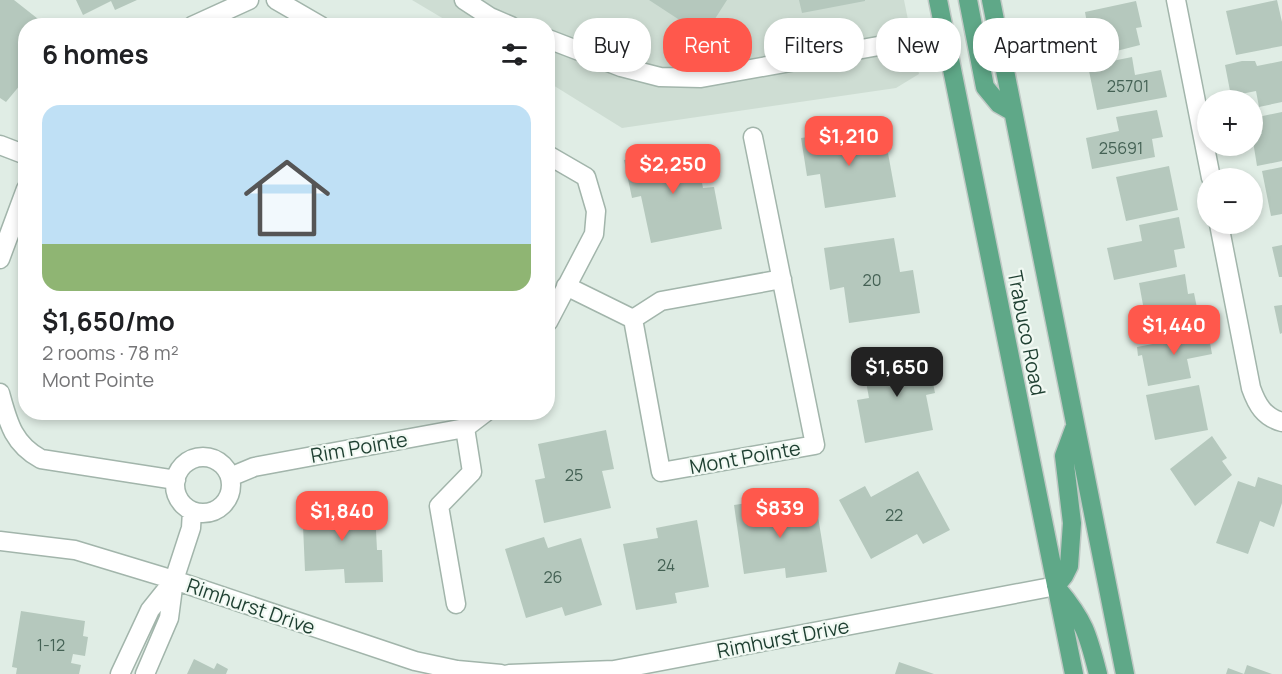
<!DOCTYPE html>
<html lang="en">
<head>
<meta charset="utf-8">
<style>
	body { margin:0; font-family:Manrope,sans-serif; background:#f2f2f2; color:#202124; height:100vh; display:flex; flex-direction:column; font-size:22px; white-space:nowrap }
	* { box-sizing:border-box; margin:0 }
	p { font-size:20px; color:#757577 }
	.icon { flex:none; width:33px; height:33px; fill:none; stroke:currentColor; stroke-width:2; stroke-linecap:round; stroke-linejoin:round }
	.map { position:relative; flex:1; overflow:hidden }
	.details { position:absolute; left:18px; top:18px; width:537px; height:402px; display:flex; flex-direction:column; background:#fff; border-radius:24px; box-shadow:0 3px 9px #0003 }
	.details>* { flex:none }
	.top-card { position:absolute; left:573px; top:18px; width:570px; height:54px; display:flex; gap:12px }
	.buttons { position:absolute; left:1197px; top:90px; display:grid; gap:12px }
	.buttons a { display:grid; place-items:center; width:66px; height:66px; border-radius:50%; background:#fff; box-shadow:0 3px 9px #0003; font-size:30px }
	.price { position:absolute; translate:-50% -51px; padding:0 14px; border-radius:12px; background:#ff584c; color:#fff; font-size:20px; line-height:39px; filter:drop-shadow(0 2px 3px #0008) }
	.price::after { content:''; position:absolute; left:50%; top:36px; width:18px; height:14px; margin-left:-9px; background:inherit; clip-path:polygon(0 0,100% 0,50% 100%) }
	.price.current { background:#222; color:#fff }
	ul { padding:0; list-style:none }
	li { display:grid; align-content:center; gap:12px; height:318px; padding:0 24px }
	li span { display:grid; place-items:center; height:186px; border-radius:18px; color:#555 }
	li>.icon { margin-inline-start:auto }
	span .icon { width:108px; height:108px; fill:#fffc; stroke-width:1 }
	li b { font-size:26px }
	h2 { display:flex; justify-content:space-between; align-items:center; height:72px; padding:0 24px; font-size:26px }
	.pill { padding:0 21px; border-radius:24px; background:#fff; box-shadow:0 3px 9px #0003; font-size:21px; line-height:54px }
	.pill.current { background:#ff584c; color:#fff }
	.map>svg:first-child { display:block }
	.built { fill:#ceddd3 }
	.building { fill:#b5c8bd }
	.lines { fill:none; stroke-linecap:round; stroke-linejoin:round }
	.minor-casing { stroke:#a2b5ab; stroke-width:21 }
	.major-casing { stroke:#c0c9c5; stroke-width:21 }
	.minor { stroke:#fff; stroke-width:18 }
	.major { stroke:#5fa888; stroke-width:18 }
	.labels { text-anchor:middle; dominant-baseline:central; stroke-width:4.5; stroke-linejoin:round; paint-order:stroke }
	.number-label { font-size:16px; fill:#446154 }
	.street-label { font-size:20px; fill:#1e3f31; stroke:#f1f9f3 }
</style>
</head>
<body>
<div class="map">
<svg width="1282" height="674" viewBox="0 0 1282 674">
	<rect width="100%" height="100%" fill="#e0ede5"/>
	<path class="built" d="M412,0h492l15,74 -23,14 -274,40 -74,-46v-56l-94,-1z"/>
	<path class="building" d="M0,0h14l33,26h-21v31l-3,3 3,2v16l-20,24 -6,-4z
		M76,0h61l-22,10 -4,-9 -28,14z
		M649,0h78l-23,36z
		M799,0h66v1l-63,12z
		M1277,0l5,22v24l-46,9 -10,-44z
		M1136,1l6,26 -6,1 4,17 -47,12 -8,-45z
		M1132,57l3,18 26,-5 6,27 -70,13 -9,-44z
		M1242,61h13l2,5 25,-5v41l-23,5 -3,-16 -25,5 -6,-31z
		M1157,110l6,27 -11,2 3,18 -63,12 -6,-31 33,-7 -3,-14z
		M1282,112v49l-25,5 -5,-31 10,-1 -4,-17z
		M873,127l5,28 10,-2 8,44 -71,11 -5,-34 -13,2 -6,-38z
		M695,146l8,42 11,-1 8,42 -71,14 -10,-47 -9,2 -8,-38z
		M1169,166l9,44 -52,11 -10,-44z
		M1282,167v47l-11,2 -9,-45z
		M1179,217l6,31 -11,2 3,17 -63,13 -7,-32 35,-7 -3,-16z
		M894,238l6,34 13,-2 7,43 -71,10 -5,-36 -14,3 -6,-42z
		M1282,245v32h-3l-7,-30z
		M1185,274l3,20 6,-1 5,25 -52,9 -8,-44z
		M1282,305v28l-2,1 -6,-28z
		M1207,326l5,28 -25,5 4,19 -43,8 -6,-31 -4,1 -1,-9 42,-8 -1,-8z
		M927,353l8,40 -9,2 7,35 -68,13 -8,-43 12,-2 -6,-33z
		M1199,385l9,45 -53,10 -9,-45z
		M606,430l8,39 -12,2 9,37 -67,15 -9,-43 10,-2 -7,-34z
		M1212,436l15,22 -5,3 10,14 -37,31 -25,-37z
		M918,471l32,59 -27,14 -6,-10 -46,25 -32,-59 26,-14 6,11z
		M1258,477l24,8v18l-8,24 -14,-6 -12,33 -32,-11 22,-62 17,6z
		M773,499l2,11 41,-6 11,68 -41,6 -1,-10 -41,6 -10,-69z
		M340,502l1,10 34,-1 2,39h5l1,32 -38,1 -1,-14 -39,2 -3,-68z
		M697,520l12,67 -34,6 2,10 -41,7 -13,-66 35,-6 -2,-10z
		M544,537l4,11 33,-10 21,67 -37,11 -3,-9 -36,11 -21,-69z
		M21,611l64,10 -2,15 5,1 -3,19 -12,-2 -2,9 10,2 -2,9h-63l1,-6 -5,-1z
		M194,659l20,10 3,-6 11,6 -2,5h-39z
		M899,662l35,12h-39z
		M1247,665l25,9h-46l2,-6 16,6z"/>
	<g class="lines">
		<g class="minor-casing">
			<path id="minor" d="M276,0l45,26
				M464,0l26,17 21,9
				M1176,0l35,178
				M192,26l57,-26
				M548,39l73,28 39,10 41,1 244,-44
				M0,145l26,10
				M548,155l38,22 10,34 -2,23 -46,88
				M1219,224l32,164c6,17 13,29 31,34
				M0,259l26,-70
				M566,286l67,33 28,153 154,-27 -62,-308
				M633,319l28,-18 121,-22
				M0,393c8,29 13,51 41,66l135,21
				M175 485a28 28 0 1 1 56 0a28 28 0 1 1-56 0Z
				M230,477l24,-10 211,-39 21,-16
				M0,541l75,9 99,30 241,81 42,9 44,4
				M456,604l-17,-98 33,-34 -7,-44
				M120,674l30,-64 24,-30
				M145,674l24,-56 5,-38 17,-52 1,-17
				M509,674l105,-4 442,-84"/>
		</g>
		<g class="major-casing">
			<path id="major" d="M938,0l136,674
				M968,0l17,87 14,17 14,8
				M991,0l134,674
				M1056,586l8,-10 5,-10 3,-43 -8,-67 10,-27
				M1057,588c27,32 31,46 41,86"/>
		</g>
		<use href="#minor" class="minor"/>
		<use href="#major" class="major"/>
	</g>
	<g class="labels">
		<g class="number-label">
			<text x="1128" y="86">25701</text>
			<text x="1121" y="148">25691</text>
			<text x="872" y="280">20</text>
			<text x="574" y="475">25</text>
			<text x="894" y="515">22</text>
			<text x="666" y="565">24</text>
			<text x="553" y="577">26</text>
			<text x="51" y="645">1-12</text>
		</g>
		<g class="street-label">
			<text transform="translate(1027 333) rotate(79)">Trabuco Road</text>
			<text transform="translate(359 447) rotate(-10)">Rim Pointe</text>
			<text transform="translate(745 457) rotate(-10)">Mont Pointe</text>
			<text transform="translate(251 606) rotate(19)">Rimhurst Drive</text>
			<text transform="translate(783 638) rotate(-11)">Rimhurst Drive</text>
		</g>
	</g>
</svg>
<div class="buttons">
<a>+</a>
<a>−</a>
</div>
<b class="price" style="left:849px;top:167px">$1,210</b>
<b class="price" style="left:673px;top:195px">$2,250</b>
<b class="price" style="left:1174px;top:356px">$1,440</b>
<b class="price current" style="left:897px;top:398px">$1,650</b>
<b class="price" style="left:780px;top:539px">$839</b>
<b class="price" style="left:342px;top:542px">$1,840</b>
<div class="top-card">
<a class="pill">Buy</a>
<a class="pill current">Rent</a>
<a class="pill">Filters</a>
<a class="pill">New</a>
<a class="pill">Apartment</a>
</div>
<section class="details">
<h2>6 homes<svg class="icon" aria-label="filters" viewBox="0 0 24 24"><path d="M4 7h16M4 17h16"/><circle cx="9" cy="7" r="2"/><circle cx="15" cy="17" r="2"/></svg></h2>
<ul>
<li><span style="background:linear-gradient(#bfe0f5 75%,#8fb573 0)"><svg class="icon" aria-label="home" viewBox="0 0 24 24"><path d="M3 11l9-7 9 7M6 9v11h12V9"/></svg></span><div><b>$1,650/mo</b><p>2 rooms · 78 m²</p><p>Mont Pointe</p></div></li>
</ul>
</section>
</div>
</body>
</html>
